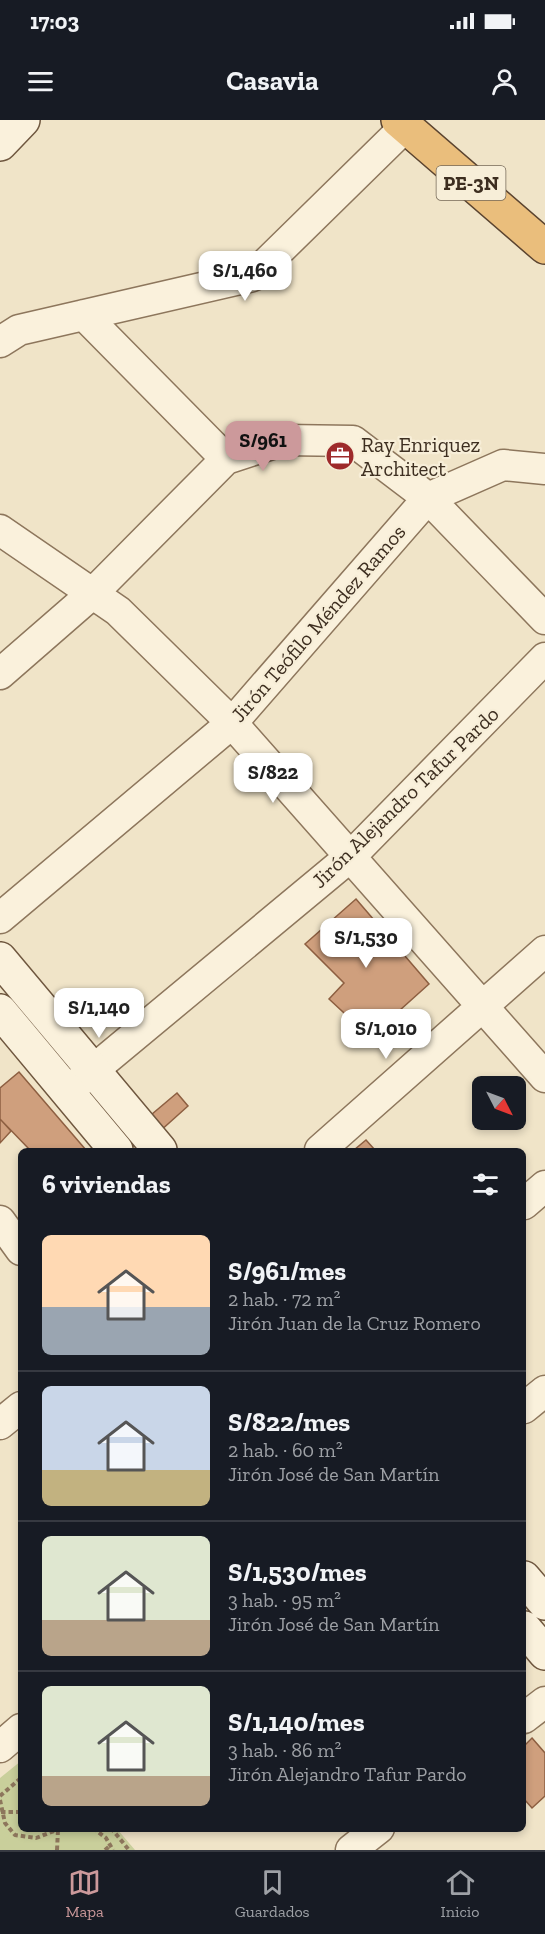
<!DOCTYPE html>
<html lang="es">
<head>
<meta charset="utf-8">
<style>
	body { margin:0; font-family:"Zilla Slab",serif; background:#20242c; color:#f1f3f6; height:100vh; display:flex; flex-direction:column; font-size:22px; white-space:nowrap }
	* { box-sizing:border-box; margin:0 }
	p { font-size:20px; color:#9ea1a6 }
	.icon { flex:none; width:33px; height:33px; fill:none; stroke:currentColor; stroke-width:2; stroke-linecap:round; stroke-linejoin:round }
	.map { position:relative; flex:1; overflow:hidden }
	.panel { position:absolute; left:18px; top:1028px; width:508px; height:684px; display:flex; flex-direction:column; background:#171b24; border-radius:9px; box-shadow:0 3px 9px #0003 }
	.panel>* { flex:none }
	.needle { width:39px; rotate:132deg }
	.controls { position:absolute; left:472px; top:956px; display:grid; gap:12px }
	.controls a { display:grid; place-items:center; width:54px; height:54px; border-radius:9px; background:#171b24; box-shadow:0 3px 9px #0003; font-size:30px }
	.price { position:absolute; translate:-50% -51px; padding:0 14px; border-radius:12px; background:#fff; color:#222; font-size:20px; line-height:39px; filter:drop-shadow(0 2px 3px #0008) }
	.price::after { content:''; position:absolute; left:50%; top:36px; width:18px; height:14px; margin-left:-9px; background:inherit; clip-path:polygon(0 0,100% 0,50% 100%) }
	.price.on { background:#cc999b; color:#111 }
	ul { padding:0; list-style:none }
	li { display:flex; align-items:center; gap:18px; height:150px; padding:0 24px }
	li+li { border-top:2px solid #363941 }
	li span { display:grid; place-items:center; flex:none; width:168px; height:120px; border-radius:9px; color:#555 }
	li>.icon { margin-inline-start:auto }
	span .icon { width:72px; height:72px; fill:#fffc; stroke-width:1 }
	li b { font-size:26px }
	h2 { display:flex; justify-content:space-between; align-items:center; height:72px; padding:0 24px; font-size:26px }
	.status { display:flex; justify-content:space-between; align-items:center; height:42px; padding:0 30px; background:#171b24; direction:ltr }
	.status svg { height:16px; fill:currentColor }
	header { display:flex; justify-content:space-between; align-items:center; height:78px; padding:0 24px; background:#171b24; font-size:27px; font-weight:800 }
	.menu { display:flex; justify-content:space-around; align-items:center; height:84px; border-top:2px solid #363941; background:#171b24; font-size:16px; color:#9ea1a6 }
	.menu a { display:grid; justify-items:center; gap:3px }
	.menu .on { color:#cc999b }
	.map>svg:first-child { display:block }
	.green { fill:#c9cf9b }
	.building { fill:#cf9f7d; stroke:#8d5f41; stroke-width:1.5 }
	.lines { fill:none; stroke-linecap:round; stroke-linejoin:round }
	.minor-casing { stroke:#8d765c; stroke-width:33 }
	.secondary-casing { stroke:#6f573f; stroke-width:36 }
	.trunk-casing { stroke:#5b4430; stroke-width:36 }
	.path { stroke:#8d765c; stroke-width:4; stroke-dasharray:4.5 3; stroke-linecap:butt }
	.minor { stroke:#faf1dc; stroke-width:30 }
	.secondary { stroke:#faf1dc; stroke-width:33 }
	.trunk { stroke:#eabe7c; stroke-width:33 }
	.labels { text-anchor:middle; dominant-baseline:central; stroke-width:4.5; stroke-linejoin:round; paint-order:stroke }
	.shield { fill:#f7eed8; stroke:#756857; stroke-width:1.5 }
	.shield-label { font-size:20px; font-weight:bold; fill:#3d2e20 }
	.poi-label { font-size:21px; fill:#3d2e20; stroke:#f7eed8; text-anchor:start }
	.street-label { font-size:21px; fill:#3d2e20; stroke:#f7eed8 }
</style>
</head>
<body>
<div class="status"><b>17:03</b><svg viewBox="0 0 49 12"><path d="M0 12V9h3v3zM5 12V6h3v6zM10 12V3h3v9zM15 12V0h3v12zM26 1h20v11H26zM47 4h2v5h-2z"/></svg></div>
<header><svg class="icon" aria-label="menu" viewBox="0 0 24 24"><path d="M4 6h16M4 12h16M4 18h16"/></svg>Casavia<svg class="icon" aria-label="person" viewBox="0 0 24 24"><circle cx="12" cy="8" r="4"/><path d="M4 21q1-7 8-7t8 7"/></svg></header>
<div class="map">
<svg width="545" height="1730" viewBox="0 0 545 1730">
	<rect width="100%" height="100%" fill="#f0e4c8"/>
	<path class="green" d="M21,1641v67l96,1 18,21h-135v-72z"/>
	<path class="building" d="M356,779l73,85 -59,53 -41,-38 15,-16 -39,-39z
		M19,952l67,78h-56l-30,-31v-31z
		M177,973l11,13 -29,26 -14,-12z
		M0,999l11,12 -11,12z
		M366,1020l9,10h-21z
		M532,1618l13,15v43l-13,12 -8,-9v-53z"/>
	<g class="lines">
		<g class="minor-casing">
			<path id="minor" d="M84,195l142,144
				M0,222l19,-12 234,-54 153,-150
				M0,410l118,81 114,112 313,354
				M0,554l93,-81 133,-134 58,-19 69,1 75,57 117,121
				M0,798l232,-195 196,-225 75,-33 42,4
				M74,966l277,-230 194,-198
				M320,1030l225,-199
				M524,1084l21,-18
				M0,1101l21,29
				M524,1288l21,-17
				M0,1304l21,-17
				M524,1598l21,-16
				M0,1627l21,-18
				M351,1730l28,-22"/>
		</g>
		<g class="secondary-casing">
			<path id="secondary" d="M0,24l23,-24
				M0,839l160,191
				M0,891l116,139
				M524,1458l21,25
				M524,1508l21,25"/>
		</g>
		<g class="trunk-casing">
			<path id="trunk" d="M398,0l147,127"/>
		</g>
		<path class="path" d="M0,1676l21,-18
			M0,1680l5,23 10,12 21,3 26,-10
			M1,1692h20
			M93,1708l13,10 7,12
			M111,1708l18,22
			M57,1730l1,-20
			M105,1730l6,-5"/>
		<use href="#minor" class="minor"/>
		<use href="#secondary" class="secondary"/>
		<use href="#trunk" class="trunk"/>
	</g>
	<defs>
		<g id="office-disc" transform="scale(1.5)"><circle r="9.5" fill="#9e2a2b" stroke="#f7eed8"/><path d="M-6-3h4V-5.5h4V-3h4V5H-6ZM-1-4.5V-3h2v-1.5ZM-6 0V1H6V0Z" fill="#fff"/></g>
	</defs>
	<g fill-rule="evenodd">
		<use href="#office-disc" x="340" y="336"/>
	</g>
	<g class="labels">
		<rect class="shield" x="436.5" y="46" width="69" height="34" rx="4.5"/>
		<g class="shield-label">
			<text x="471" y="63">PE-3N</text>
		</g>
		<g class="poi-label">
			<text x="361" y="324">Ray Enriquez<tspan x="361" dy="24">Architect</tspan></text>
		</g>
		<g class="street-label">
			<text transform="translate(318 503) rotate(-49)">Jirón Teófilo Méndez Ramos</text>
			<text transform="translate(405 677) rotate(-44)">Jirón Alejandro Tafur Pardo</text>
		</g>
	</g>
</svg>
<div class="controls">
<a><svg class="needle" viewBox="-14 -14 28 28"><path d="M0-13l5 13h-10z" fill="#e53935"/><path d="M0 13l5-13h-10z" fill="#9ea1a6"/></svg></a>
</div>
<b class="price" style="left:245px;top:182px">S/1,460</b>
<b class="price on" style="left:263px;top:352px">S/961</b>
<b class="price" style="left:273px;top:684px">S/822</b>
<b class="price" style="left:366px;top:849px">S/1,530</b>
<b class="price" style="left:99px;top:919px">S/1,140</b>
<b class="price" style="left:386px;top:940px">S/1,010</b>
<section class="panel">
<h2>6 viviendas<svg class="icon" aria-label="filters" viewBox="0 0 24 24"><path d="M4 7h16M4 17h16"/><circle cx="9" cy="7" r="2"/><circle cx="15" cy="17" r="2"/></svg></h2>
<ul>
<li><span style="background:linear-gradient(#ffd9b3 60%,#9aa5b1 0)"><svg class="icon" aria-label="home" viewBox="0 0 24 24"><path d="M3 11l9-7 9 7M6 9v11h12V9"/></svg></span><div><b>S/961/mes</b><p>2 hab. · 72 m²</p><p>Jirón Juan de la Cruz Romero</p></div></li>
<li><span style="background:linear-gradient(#c9d6e8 70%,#c2b280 0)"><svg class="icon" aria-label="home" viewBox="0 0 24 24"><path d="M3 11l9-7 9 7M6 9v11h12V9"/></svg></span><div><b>S/822/mes</b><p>2 hab. · 60 m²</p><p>Jirón José de San Martín</p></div></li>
<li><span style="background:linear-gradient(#dfe7d0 70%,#b9a48a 0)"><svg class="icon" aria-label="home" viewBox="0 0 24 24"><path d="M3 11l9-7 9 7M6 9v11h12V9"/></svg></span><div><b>S/1,530/mes</b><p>3 hab. · 95 m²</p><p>Jirón José de San Martín</p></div></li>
<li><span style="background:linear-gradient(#dfe7d0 75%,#b9a48a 0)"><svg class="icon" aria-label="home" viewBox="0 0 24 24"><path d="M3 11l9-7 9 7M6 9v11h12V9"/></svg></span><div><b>S/1,140/mes</b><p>3 hab. · 86 m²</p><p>Jirón Alejandro Tafur Pardo</p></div></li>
</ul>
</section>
</div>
<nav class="menu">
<a class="on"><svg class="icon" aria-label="map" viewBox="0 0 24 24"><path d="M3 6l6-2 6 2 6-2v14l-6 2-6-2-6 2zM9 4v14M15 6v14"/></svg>Mapa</a>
<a><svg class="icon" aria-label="saved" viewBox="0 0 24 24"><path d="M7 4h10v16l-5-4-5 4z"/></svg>Guardados</a>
<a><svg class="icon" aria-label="home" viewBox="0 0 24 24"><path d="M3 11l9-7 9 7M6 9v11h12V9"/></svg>Inicio</a>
</nav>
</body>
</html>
